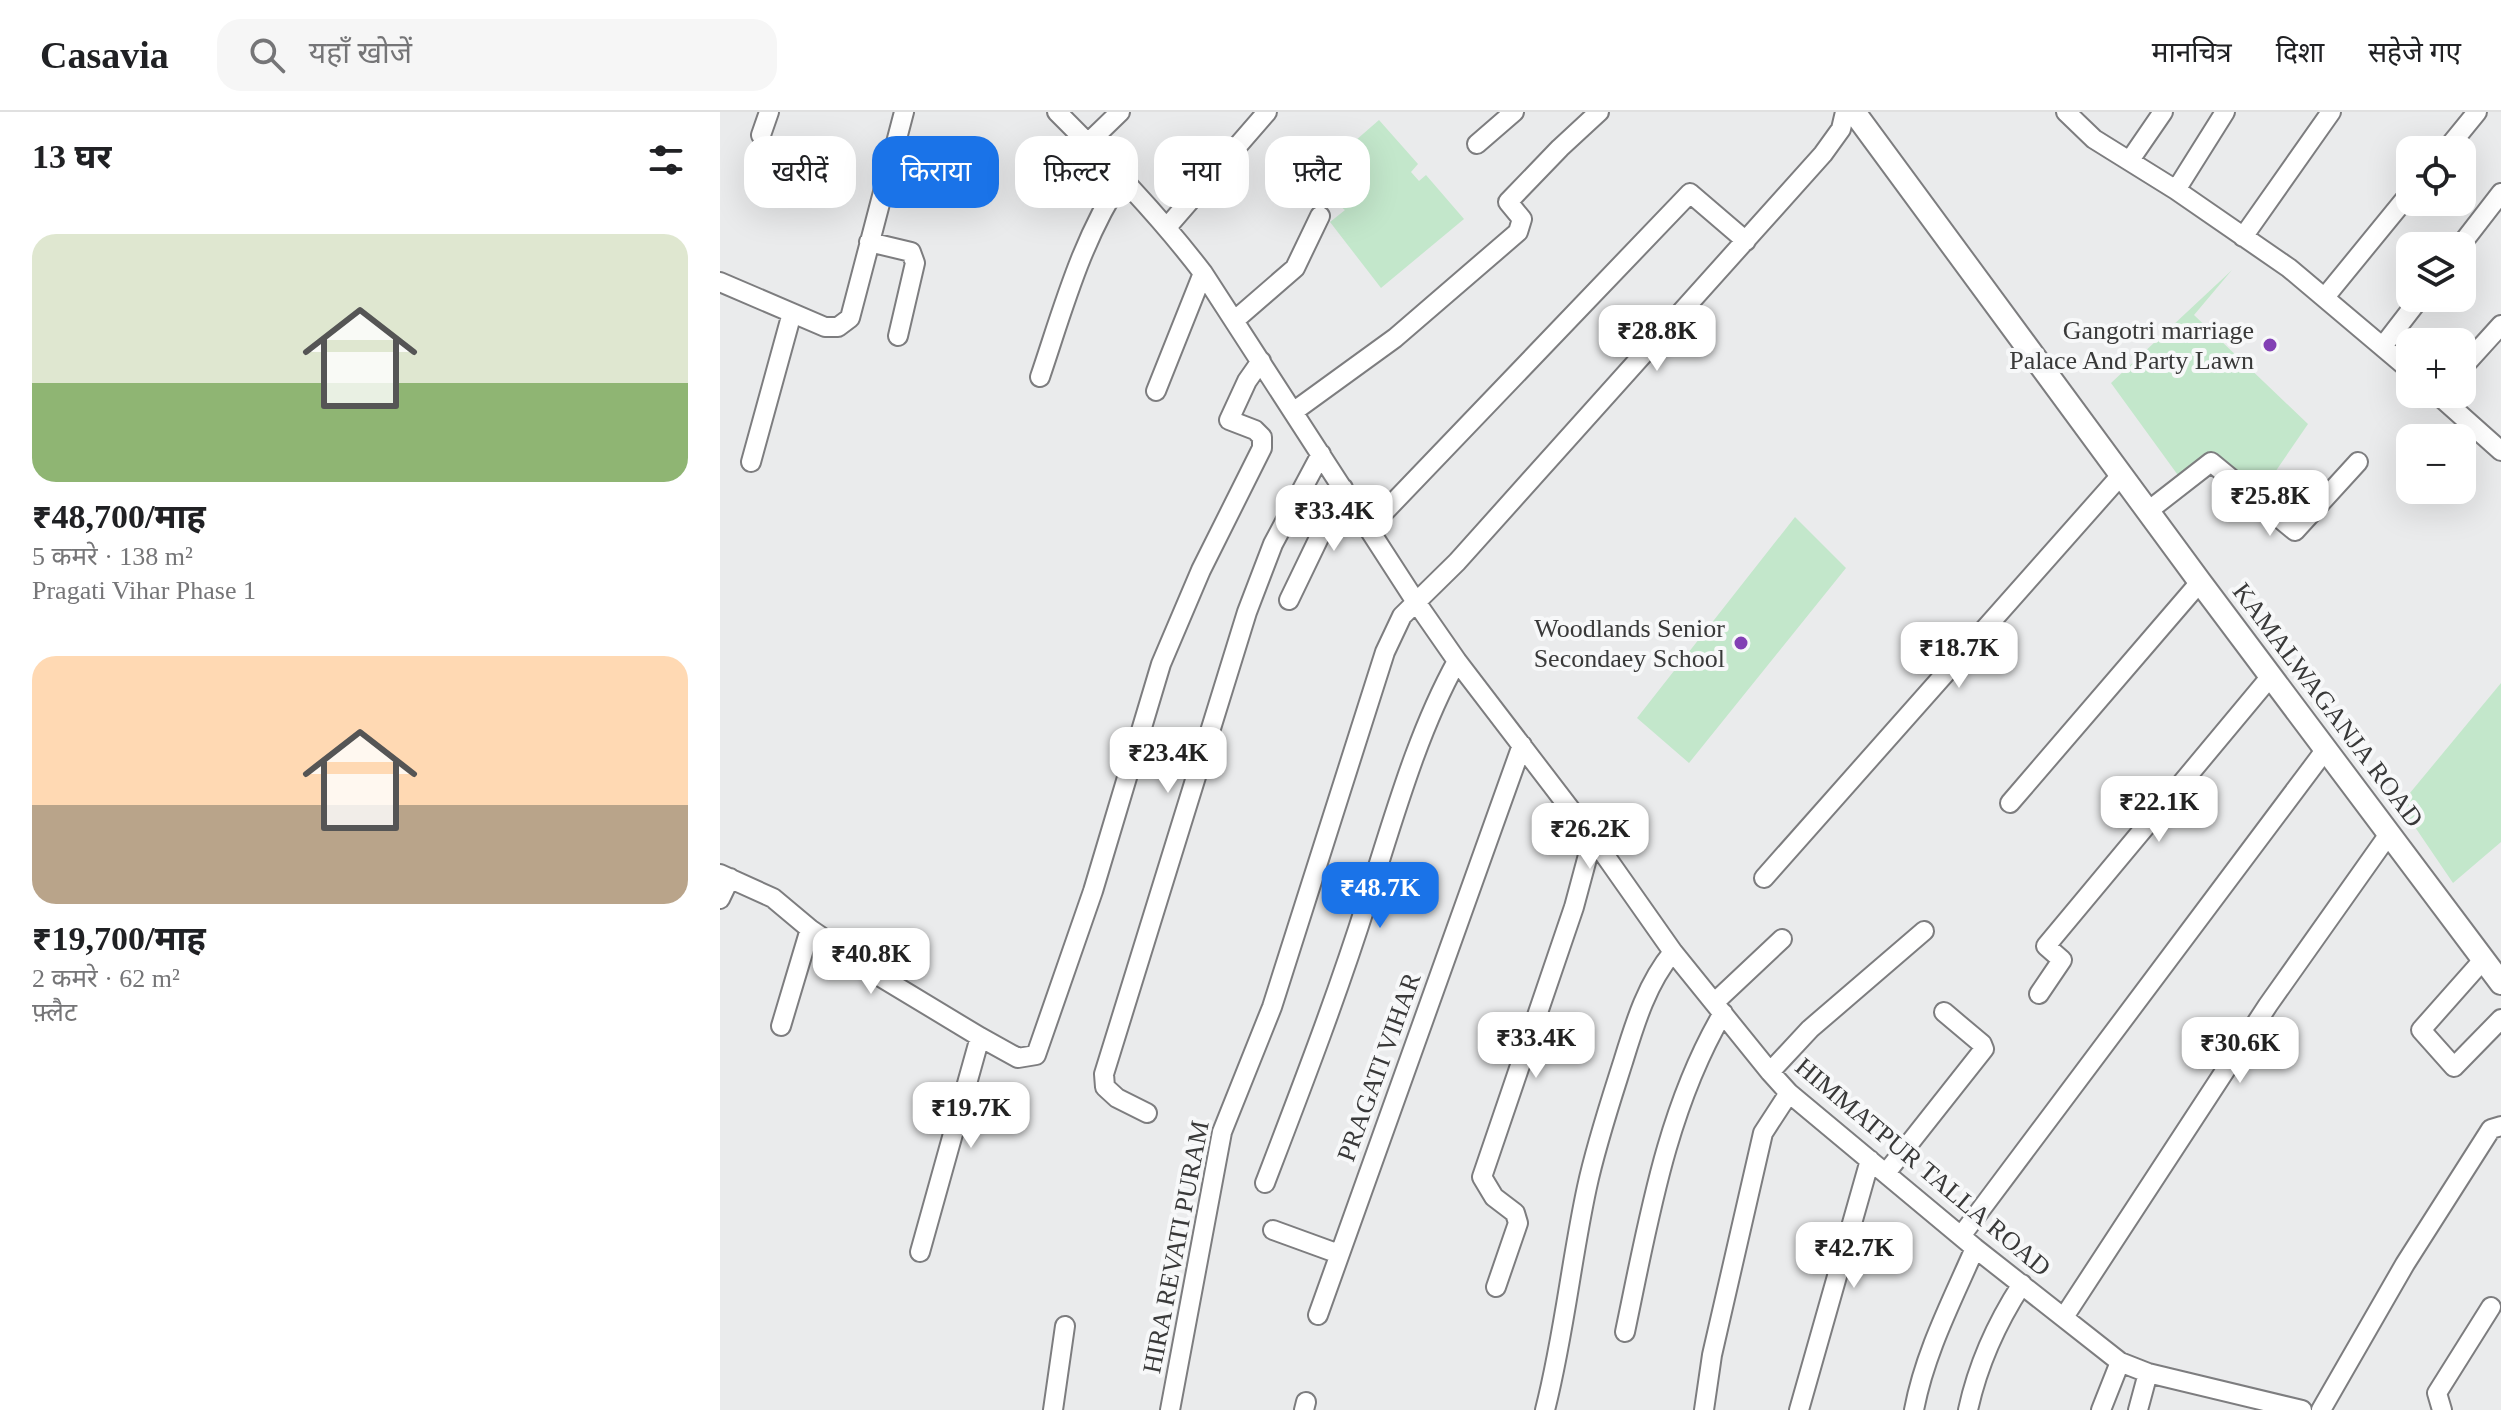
<!DOCTYPE html>
<html lang="hi">
<head>
<meta charset="utf-8">
<style>
	body { margin:0; font-family:"Times New Roman","Noto Sans Devanagari",serif; background:#f6f6f6; color:#202124; height:100vh; display:flex; flex-direction:column; font-size:30px; white-space:nowrap }
	* { box-sizing:border-box; margin:0 }
	p { font-size:26px; color:#757577 }
	.icon { flex:none; width:44px; height:44px; fill:none; stroke:currentColor; stroke-width:2; stroke-linecap:round; stroke-linejoin:round }
	.map { position:relative; flex:1; overflow:hidden }
	.sheet { display:flex; flex-direction:column; background:#fff; width:720px }
	.sheet>* { flex:none }
	.banner { position:absolute; left:24px; top:24px; width:760px; height:72px; display:flex; gap:16px }
	.controls { position:absolute; left:1676px; top:24px; display:grid; gap:16px }
	.controls a { display:grid; place-items:center; width:80px; height:80px; border-radius:16px; background:#fff; box-shadow:0 8px 32px #0002; font-size:40px }
	.price { position:absolute; translate:-50% -68px; padding:0 18px; border-radius:16px; background:#fff; color:#222; font-size:26px; line-height:52px; filter:drop-shadow(0 2px 4px #0008) }
	.price::after { content:''; position:absolute; left:50%; top:48px; width:24px; height:18px; margin-left:-12px; background:inherit; clip-path:polygon(0 0,100% 0,50% 100%) }
	.price.active { background:#1a73e8; color:#fff }
	ul { padding:0; list-style:none }
	li { display:grid; align-content:center; gap:16px; height:424px; padding:0 32px }
	li span { display:grid; place-items:center; height:248px; border-radius:24px; color:#555 }
	li>.icon { margin-inline-start:auto }
	span .icon { width:144px; height:144px; fill:#fffc; stroke-width:1 }
	li b { font-size:34px }
	h2 { display:flex; justify-content:space-between; align-items:center; height:96px; padding:0 32px; font-size:34px }
	.tag { padding:0 28px; border-radius:24px; background:#fff; box-shadow:0 8px 32px #0002; font-size:28px; line-height:72px }
	.tag.active { background:#1a73e8; color:#fff }
	header { display:flex; align-items:center; gap:48px; box-sizing:border-box; height:112px; padding:0 40px; background:#fff; border-bottom:2px solid #e0e0e0 }
	header strong { font-size:38px }
	nav { display:flex; gap:44px; margin-inline-start:auto; font-size:28px }
	.search { width:560px; height:72px; background:#f6f6f6; display:flex; align-items:center; gap:20px; box-sizing:border-box; padding:0 28px; border-radius:24px; color:#757577; font-size:30px }
	main { display:flex; flex:1; min-height:0 }
	.map>svg:first-child { display:block }
	.green { fill:#c3e7cb }
	.lines { fill:none; stroke-linecap:round; stroke-linejoin:round }
	.minor-casing { stroke:#7d7d7f; stroke-width:22 }
	.major-casing { stroke:#7d7d7f; stroke-width:26 }
	.minor { stroke:#fff; stroke-width:18 }
	.major { stroke:#fff; stroke-width:22 }
	.poi-dot { fill:#8240b4; stroke:#f7f8f9; stroke-width:3 }
	.labels { text-anchor:middle; dominant-baseline:central; stroke-width:8; stroke-linejoin:round; paint-order:stroke }
	.poi-label { font-size:26px; fill:#393939; stroke:#f7f8f9; text-anchor:end }
	.street-label { font-size:26px; fill:#393939; stroke:#f7f8f9 }
</style>
</head>
<body>
<header>
<strong>Casavia</strong>
<div class="search"><svg class="icon" aria-label="search" viewBox="0 0 24 24"><circle cx="10" cy="10" r="6"/><path d="M15 15l6 6"/></svg>यहाँ खोजें</div>
<nav><a>मानचित्र</a><a>दिशा</a><a>सहेजे गए</a></nav>
</header>
<main>
<section class="sheet">
<h2>13 घर<svg class="icon" aria-label="filters" viewBox="0 0 24 24"><path d="M4 7h16M4 17h16"/><circle cx="9" cy="7" r="2"/><circle cx="15" cy="17" r="2"/></svg></h2>
<ul>
<li><span style="background:linear-gradient(#dfe7d0 60%,#8fb573 0)"><svg class="icon" aria-label="home" viewBox="0 0 24 24"><path d="M3 11l9-7 9 7M6 9v11h12V9"/></svg></span><div><b>₹48,700/माह</b><p>5 कमरे · 138 m²</p><p>Pragati Vihar Phase 1</p></div></li>
<li><span style="background:linear-gradient(#ffd9b3 60%,#b9a48a 0)"><svg class="icon" aria-label="home" viewBox="0 0 24 24"><path d="M3 11l9-7 9 7M6 9v11h12V9"/></svg></span><div><b>₹19,700/माह</b><p>2 कमरे · 62 m²</p><p>फ़्लैट</p></div></li>
</ul>
</section>
<div class="map">
<svg width="1781" height="1298" viewBox="0 0 1781 1298">
	<rect width="100%" height="100%" fill="#eaebec"/>
	<path class="green" d="M659,8l39,44 -7,8 8,9 7,-6 38,44 -83,69 -51,-66 15,-12 -34,-27 13,-15z
		M1512,158l-38,45 114,109 -48,70 -47,-42 -33,26 -69,-95z
		M1075,405l51,51 -157,195 -52,-45z
		M1781,571v159l-48,41 -53,-78z"/>
	<g class="lines">
		<g class="minor-casing">
			<path id="minor" d="M337,0c52,52 101,102 146,161l213,329 41,59 140,183 76,108 97,120 19,21 186,155 145,114 28,11 154,37
				M1346,0l28,27 82,51 113,78 121,102
				M41,23l8,-23
				M368,31l32,-31
				M757,32l37,-32
				M1726,38l31,-38
				M1410,48l33,-48
				M1456,78l49,-78
				M448,114l99,-114
				M1523,125l88,-125
				M149,130l42,10 4,11 -17,73
				M1740,134l41,-53
				M0,170l105,45h13l12,-9 54,-206
				M1605,185l85,-104
				M515,208l60,-52 25,-52
				M1663,234l37,-48
				M1742,256l39,-43
				M320,265c23,-68 42,-139 83,-200
				M436,279l47,-118
				M1717,282l64,57
				M573,300l102,-74 123,-106 4,-13 -14,-17 52,-54 39,-36
				M31,350l41,-149
				M1428,399l63,-49 84,69 63,-69
				M649,416l321,-335 56,48
				M569,488l54,-112
				M1290,691l190,-221
				M0,762l53,24 37,31 64,44 106,64 38,21 18,-3 57,-164 68,-227 40,-94 61,-122v-11l-7,-7 -26,-10 18,-39 14,-20
				M1044,766l358,-404
				M0,787l10,-21
				M1763,848l-62,70 33,37 47,-48
				M1319,882l23,-34 -16,-14 225,-270
				M995,890l67,-63
				M61,914l29,-97
				M1050,960l40,-43 114,-98
				M427,1001l-30,-15 -12,-11 -1,-13 143,-462 26,-68 48,-90
				M1166,1061l98,-124 -2,-5 -38,-32
				M545,1071c36,-94 72,-187 102,-282 26,-80 49,-166 90,-240
				M553,1118l66,24
				M1241,1124l365,-487
				M200,1140l60,-215
				M776,1175l22,-64 -3,-10 -21,-16 -12,-20 92,-270 14,-52 9,-11
				M598,1203l204,-570
				M1344,1205l204,-312 121,-171
				M905,1220c23,-109 41,-222 98,-319
				M333,1298l12,-84
				M450,1298l52,-278 50,-125 113,-355 17,-36 55,-54 366,-408 18,-25 4,-17
				M584,1298l2,-8
				M825,1298c19,-74 26,-149 42,-223 9,-42 23,-84 36,-125 12,-39 24,-79 50,-110
				M984,1298l8,-55 51,-222 26,-40
				M1079,1298l71,-250
				M1194,1298c11,-58 38,-109 61,-162
				M1248,1298c10,-46 28,-86 54,-126
				M1381,1298l19,-48
				M1418,1298l10,-37
				M1601,1298l84,-146 86,-135 10,-3
				M1722,1298l-5,-17 54,-86"/>
		</g>
		<g class="major-casing">
			<path id="major" d="M1134,0l346,470 301,401"/>
		</g>
		<use href="#minor" class="minor"/>
		<use href="#major" class="major"/>
	</g>
	<g class="poi-dot">
		<circle cx="1550" cy="233" r="8"/>
		<circle cx="1021" cy="531" r="8"/>
	</g>
	<g class="labels">
		<g class="poi-label">
			<text x="1534" y="218">Gangotri marriage<tspan x="1534" dy="30">Palace And Party Lawn</tspan></text>
			<text x="1005" y="516">Woodlands Senior<tspan x="1005" dy="30">Secondaey School</tspan></text>
		</g>
		<g class="street-label">
			<text transform="translate(1608 593) rotate(53)">KAMALWAGANJA ROAD</text>
			<text transform="translate(659 955) rotate(-70)">PRAGATI VIHAR</text>
			<text transform="translate(1203 1055) rotate(40)">HIMMATPUR TALLA ROAD</text>
			<text transform="translate(456 1135) rotate(-79)">HIRA REVATI PURAM</text>
		</g>
	</g>
</svg>
<div class="controls">
<a><svg class="icon" aria-label="locate" viewBox="0 0 24 24"><circle cx="12" cy="12" r="6"/><path d="M12 2v4M12 18v4M2 12h4M18 12h4"/></svg></a>
<a><svg class="icon" aria-label="layers" viewBox="0 0 24 24"><path d="M12 4l9 5-9 5-9-5zM3 14l9 5 9-5"/></svg></a>
<a>+</a>
<a>−</a>
</div>
<b class="price" style="left:937px;top:261px">₹28.8K</b>
<b class="price" style="left:1550px;top:426px">₹25.8K</b>
<b class="price" style="left:614px;top:441px">₹33.4K</b>
<b class="price" style="left:1239px;top:578px">₹18.7K</b>
<b class="price" style="left:448px;top:683px">₹23.4K</b>
<b class="price" style="left:1439px;top:732px">₹22.1K</b>
<b class="price" style="left:870px;top:759px">₹26.2K</b>
<b class="price active" style="left:660px;top:818px">₹48.7K</b>
<b class="price" style="left:151px;top:884px">₹40.8K</b>
<b class="price" style="left:816px;top:968px">₹33.4K</b>
<b class="price" style="left:1520px;top:973px">₹30.6K</b>
<b class="price" style="left:251px;top:1038px">₹19.7K</b>
<b class="price" style="left:1134px;top:1178px">₹42.7K</b>
<div class="banner">
<a class="tag">खरीदें</a>
<a class="tag active">किराया</a>
<a class="tag">फ़िल्टर</a>
<a class="tag">नया</a>
<a class="tag">फ़्लैट</a>
</div>
</div>
</main>
</body>
</html>
